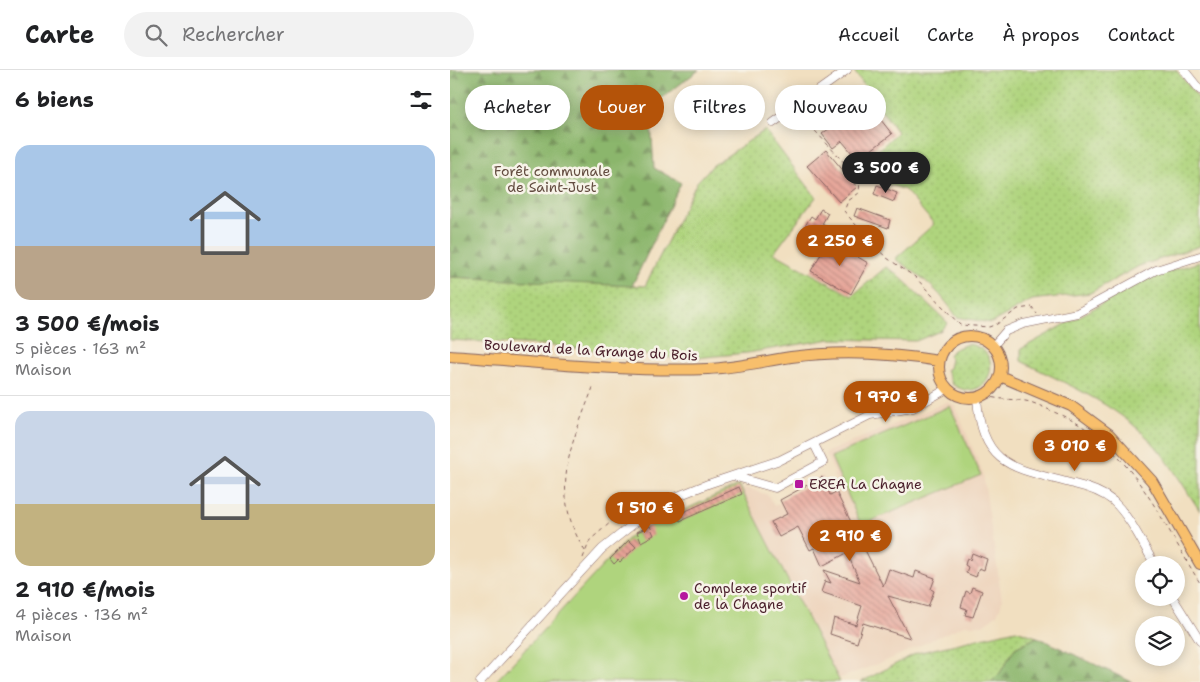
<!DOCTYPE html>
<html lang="fr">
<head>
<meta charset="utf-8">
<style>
	body { margin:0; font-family:"Shantell Sans",sans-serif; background:#f2f2f2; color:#202124; height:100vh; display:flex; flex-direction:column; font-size:19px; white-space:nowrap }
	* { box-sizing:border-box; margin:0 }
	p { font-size:16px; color:#757577 }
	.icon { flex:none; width:28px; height:28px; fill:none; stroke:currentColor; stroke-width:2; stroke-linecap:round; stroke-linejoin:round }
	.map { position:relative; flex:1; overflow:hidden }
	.sheet { display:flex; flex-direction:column; background:#fff; width:450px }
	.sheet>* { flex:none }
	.top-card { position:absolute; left:15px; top:15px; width:475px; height:45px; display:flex; gap:10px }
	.controls { position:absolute; left:685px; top:486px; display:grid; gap:10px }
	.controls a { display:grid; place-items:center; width:50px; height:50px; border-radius:50%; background:#fff; box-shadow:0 2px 12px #0003; font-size:25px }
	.price { position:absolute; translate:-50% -42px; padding:0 11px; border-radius:18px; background:#b45309; color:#fff; font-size:16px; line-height:32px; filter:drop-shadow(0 1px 2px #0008) }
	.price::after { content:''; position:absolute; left:50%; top:30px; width:15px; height:11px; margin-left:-8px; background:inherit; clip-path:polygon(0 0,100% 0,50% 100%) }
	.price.active { background:#222; color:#fff }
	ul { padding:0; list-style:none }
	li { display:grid; align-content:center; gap:10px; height:265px; padding:0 15px }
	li+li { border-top:1px solid #e0e0e0 }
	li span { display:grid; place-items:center; height:155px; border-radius:15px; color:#555 }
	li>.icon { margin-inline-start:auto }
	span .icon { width:90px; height:90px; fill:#fffc; stroke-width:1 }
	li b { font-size:21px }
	h2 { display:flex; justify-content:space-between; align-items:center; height:60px; padding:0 15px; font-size:21px }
	.tag { padding:0 18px; border-radius:22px; background:#fff; box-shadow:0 2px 12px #0003; font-size:18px; line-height:45px }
	.tag.active { background:#b45309; color:#fff }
	header { display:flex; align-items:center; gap:30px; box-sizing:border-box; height:70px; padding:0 25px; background:#fff; border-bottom:1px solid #e0e0e0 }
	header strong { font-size:24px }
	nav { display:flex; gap:28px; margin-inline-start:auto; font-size:18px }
	.search { width:350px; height:45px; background:#f2f2f2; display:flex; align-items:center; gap:12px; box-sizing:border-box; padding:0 18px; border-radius:28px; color:#757577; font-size:19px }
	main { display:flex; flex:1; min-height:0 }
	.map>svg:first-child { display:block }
	.built { fill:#edd2b9 }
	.grass { fill:url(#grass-dots); stroke:#7c7a54 }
	.forest { fill:url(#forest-firs); stroke:#6a6a4c }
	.garden { fill:#afd47d; stroke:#7c7a54 }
	.building { fill:url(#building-back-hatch) }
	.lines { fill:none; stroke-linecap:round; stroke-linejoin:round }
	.minor-casing { stroke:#84625f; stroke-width:9 }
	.major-casing { stroke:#84625f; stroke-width:12 }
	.path { stroke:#84625f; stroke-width:1; stroke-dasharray:4 4; stroke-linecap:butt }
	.minor { stroke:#fff; stroke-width:8 }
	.major { stroke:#f8bf6c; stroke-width:10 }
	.poi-dot { fill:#b5179e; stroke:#f7f3e8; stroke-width:2 }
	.labels { text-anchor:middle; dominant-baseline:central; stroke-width:5; stroke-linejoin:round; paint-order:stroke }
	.park-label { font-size:14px; fill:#634c40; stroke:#f7f3e8 }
	.street-label { font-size:14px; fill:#4a1f2b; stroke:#f7f3e8 }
	.poi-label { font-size:14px; fill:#4a1f2b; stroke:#f7f3e8; text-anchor:start }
</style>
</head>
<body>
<header>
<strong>Carte</strong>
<div class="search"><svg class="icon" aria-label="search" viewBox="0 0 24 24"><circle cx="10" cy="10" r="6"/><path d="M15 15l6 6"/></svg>Rechercher</div>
<nav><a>Accueil</a><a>Carte</a><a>À propos</a><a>Contact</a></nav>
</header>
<main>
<section class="sheet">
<h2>6 biens<svg class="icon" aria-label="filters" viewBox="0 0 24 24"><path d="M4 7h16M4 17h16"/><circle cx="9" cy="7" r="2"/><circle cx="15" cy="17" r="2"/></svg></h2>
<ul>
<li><span style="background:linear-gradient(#a9c7e8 65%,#b9a48a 0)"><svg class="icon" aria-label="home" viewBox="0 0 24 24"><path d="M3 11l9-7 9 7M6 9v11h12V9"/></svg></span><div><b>3 500 €/mois</b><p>5 pièces · 163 m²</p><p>Maison</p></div></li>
<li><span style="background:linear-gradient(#c9d6e8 60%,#c2b280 0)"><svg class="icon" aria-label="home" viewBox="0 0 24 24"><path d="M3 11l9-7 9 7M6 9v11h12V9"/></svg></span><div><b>2 910 €/mois</b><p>4 pièces · 136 m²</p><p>Maison</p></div></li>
</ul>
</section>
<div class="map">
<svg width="750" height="612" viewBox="0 0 750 612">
	<defs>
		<pattern id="grass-dots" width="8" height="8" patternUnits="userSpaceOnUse" patternTransform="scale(1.25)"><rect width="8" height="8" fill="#afd47d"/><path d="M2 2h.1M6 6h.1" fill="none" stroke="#98b66c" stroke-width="1.8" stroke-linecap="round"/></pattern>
		<pattern id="forest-firs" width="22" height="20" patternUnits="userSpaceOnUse" patternTransform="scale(1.25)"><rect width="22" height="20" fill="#8bb66c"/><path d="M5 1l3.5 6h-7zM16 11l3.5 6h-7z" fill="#749359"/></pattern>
		<pattern id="building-back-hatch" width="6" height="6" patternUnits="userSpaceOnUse" patternTransform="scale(1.25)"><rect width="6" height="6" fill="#e6a396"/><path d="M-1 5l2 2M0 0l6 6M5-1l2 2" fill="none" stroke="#bc847b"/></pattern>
	</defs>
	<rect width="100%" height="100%" fill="#f7f3e8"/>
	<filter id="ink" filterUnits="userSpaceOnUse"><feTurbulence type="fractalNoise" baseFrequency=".02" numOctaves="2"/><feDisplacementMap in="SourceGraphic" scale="10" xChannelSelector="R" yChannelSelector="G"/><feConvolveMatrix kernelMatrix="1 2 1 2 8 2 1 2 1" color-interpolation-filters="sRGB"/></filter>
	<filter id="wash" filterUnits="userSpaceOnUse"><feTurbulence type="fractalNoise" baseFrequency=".0096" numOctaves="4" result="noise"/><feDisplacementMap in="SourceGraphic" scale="20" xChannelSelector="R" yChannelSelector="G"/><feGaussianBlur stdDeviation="1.12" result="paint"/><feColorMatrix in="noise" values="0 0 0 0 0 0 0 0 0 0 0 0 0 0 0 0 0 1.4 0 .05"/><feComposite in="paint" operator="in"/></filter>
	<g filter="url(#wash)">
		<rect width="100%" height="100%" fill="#f1dfc0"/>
		<path class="built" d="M497,332l8,4 28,67 19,127 -2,9 -4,6 -13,10h-19l-76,35 -50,19 -96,-189 5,-2 21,7 6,11 7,-4 -1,-2 42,-23 1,3 4,-2 3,5 6,-3 -3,-5 2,-1 -10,-21z"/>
		<path class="grass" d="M406,0h320l24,30v146l-61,20 -49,27 -58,7 -41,23 -34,-6c-20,-29 -33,-39 -62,-58l39,-35 -29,-34 -39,-14 -4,-9 35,-35 -43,-61z
			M315,60l51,67 -42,56 78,43 34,-29 11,7 51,49 -8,8 -24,10 -85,-2 -84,14 -63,6 -141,-14 -93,-5v-63l195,9 52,-104 15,-16z
			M750,192v249c-13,-19 -24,-39 -38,-57 -36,-46 -92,-68 -141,-93v-12l129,-72z
			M517,274c43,5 21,65 -15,40l-6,-14 3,-2 2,-9 -2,-4 4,-5z
			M566,560l21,7 -22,11 -15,25 -9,9h-130l56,-29z"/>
		<path class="forest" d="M0,0h249l-49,37 4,61 27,15 -49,103 -182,-9z
			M587,567l95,45h-141l9,-9 15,-25z"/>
		<path class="garden" d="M500,336l31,69 -120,50 -30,-68z
			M289,415l101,197h-345l137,-148z"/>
		<g id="blocks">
			<path class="building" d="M416,31l26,33 -34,26 -16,-19 -9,7 -11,-14z
				M376,80l31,37 -18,15 -32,-36z
				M427,115l20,8 -3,9 -20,-8z
				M407,138l33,12 -2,8 -34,-12z
				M371,139l7,4 -6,11 17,10 -5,8 -29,-16 6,-10 4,3z
				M379,170l39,23 -17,31 -40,-23z
				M372,407l8,18 6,-3 47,94 6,-17 25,9 2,-7 19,7 -4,11 3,2 -6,16 -40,-11 22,42 -47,-15 -6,20 -27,-9 4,-16 22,7 6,-19 -41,-14 4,-11 6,2 -7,-13 36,12 -13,-29 -25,13 -8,-18 -4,2 -12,-23 -19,10 -8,-15 16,-8 -7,-14z
				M289,417l3,7 -62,27 -3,-6z
				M200,456l4,9 -13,7 -4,-10z
				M179,470l7,7 -16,15 -2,-2 -4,4 -4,-5z
				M522,483l15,6 -3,11 -5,-2 -3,9 -10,-4 2,-6 -3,-2 2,-7 3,2z
				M522,517l10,4 -9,26 -8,-2 2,-6 -6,-2 5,-16 4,2z"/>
		</g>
	</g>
	<g filter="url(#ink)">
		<use href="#blocks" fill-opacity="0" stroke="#84625f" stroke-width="1"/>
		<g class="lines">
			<g class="minor-casing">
				<path id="minor" d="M734,0l16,20
					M323,53l74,-53
					M543,276l13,-15 17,-7 54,-11 79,-43 44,-14
					M527,328c5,71 39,70 97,86 13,3 28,8 39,17 18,17 29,42 42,64
					M283,406l42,12 48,-26 -9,-18
					M723,528l27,43
					M30,612l122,-133 34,-27 37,-24 35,-14 72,-24 90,-45 43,-7 34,-19"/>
			</g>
			<g class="major-casing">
				<path id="major" d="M489 297a31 31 0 1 1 62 0a31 31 0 1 1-62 0Z
					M0,286c86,6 173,16 258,13 29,-1 56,-8 83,-12 50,-7 99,-4 148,4
					M550,306l71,30 38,28 43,47 48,83"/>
			</g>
			<path class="path" d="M352,41l5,11 53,58 -1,13 -11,8 -4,10 30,35 13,12 28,19 45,48 29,2 8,-3 21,-15 14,-2 5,7
				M535,325c13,6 30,3 45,7 10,3 21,9 31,13 70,31 101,107 139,168
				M135,481c-37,-60 -14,-106 9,-166
				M133,488l7,-18 35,-30 12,2"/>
			<use href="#minor" class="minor"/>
			<use href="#major" class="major"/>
		</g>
	</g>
	<g class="poi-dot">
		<rect x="344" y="409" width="10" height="10" rx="2.5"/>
		<circle cx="234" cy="526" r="5"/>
	</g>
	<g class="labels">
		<g class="park-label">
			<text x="102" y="101">Forêt communale<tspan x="102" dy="16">de Saint-Just</tspan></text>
		</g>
		<g class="street-label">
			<text transform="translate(141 280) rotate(3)">Boulevard de la Grange du Bois</text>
		</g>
		<g class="poi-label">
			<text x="359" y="414">EREA La Chagne</text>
			<text x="244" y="518">Complexe sportif<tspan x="244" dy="16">de la Chagne</tspan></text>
		</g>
	</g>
</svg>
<div class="controls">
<a><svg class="icon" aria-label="locate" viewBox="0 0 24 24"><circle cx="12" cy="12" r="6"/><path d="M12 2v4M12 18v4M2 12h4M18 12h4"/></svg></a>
<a><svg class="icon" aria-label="layers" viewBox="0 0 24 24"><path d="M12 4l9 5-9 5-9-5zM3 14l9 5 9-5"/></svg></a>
</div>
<b class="price active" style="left:436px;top:124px">3 500 €</b>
<b class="price" style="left:390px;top:197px">2 250 €</b>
<b class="price" style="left:436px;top:353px">1 970 €</b>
<b class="price" style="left:625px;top:402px">3 010 €</b>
<b class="price" style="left:195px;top:464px">1 510 €</b>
<b class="price" style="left:400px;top:492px">2 910 €</b>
<div class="top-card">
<a class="tag">Acheter</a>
<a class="tag active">Louer</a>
<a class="tag">Filtres</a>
<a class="tag">Nouveau</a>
</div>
</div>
</main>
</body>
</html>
